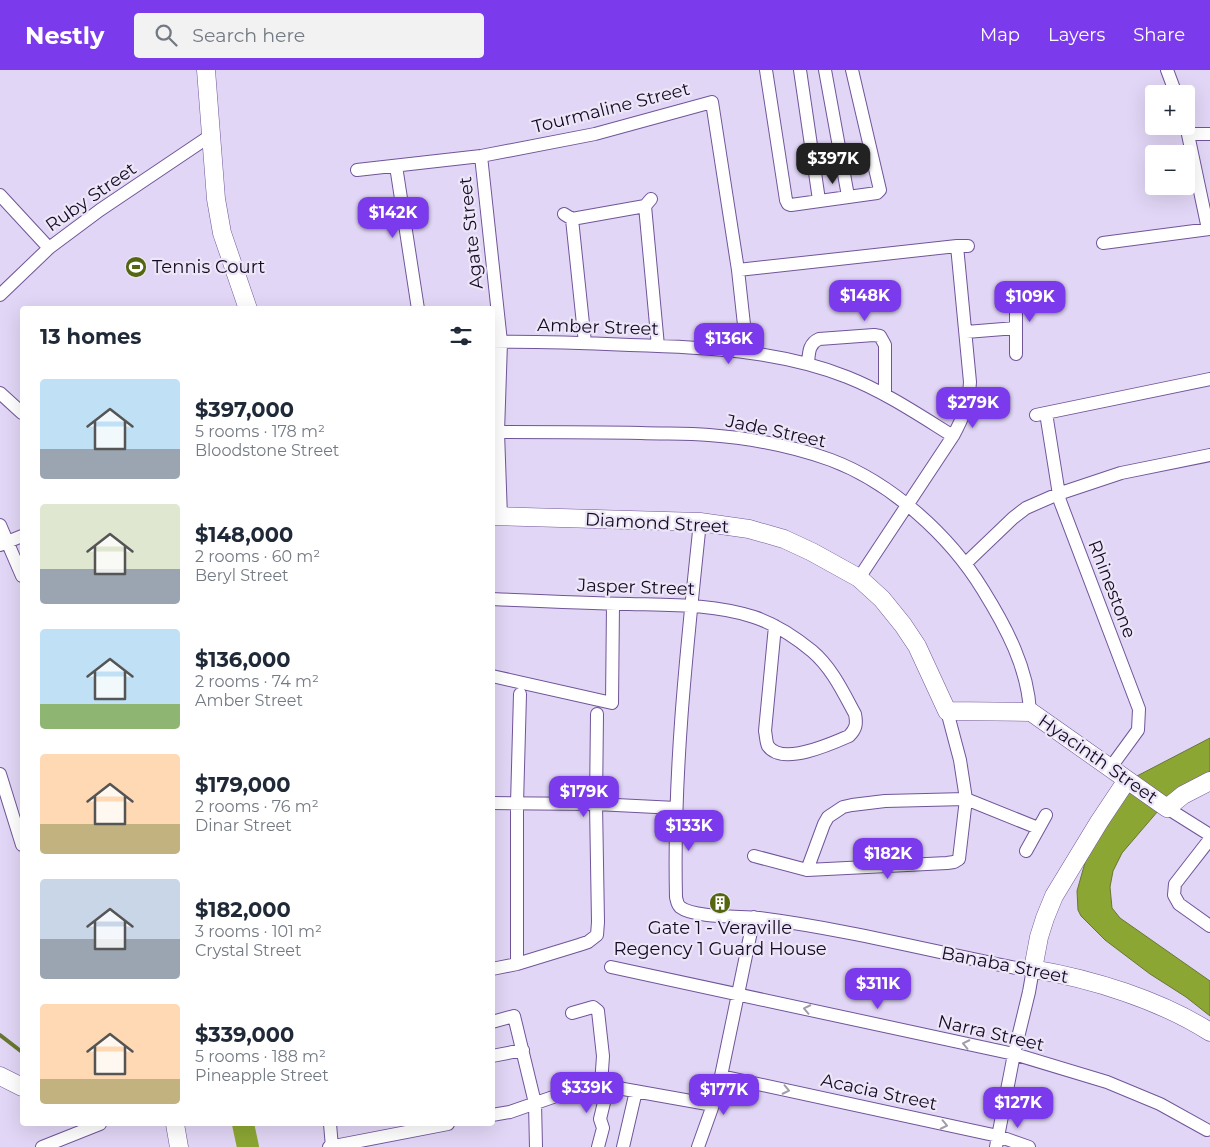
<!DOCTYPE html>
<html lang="en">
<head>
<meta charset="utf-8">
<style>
	body { margin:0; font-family:Montserrat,sans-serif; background:#f2f2f3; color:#1f2937; height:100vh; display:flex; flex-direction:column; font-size:19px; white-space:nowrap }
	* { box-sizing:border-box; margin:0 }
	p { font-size:16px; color:#747a83 }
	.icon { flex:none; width:28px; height:28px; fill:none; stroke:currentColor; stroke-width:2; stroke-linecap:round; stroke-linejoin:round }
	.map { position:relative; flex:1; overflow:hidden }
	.sheet { position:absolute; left:20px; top:236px; width:475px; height:820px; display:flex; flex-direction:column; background:#fff; border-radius:5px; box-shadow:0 5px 20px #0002 }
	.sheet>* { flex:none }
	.controls { position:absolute; left:1145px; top:15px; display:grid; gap:10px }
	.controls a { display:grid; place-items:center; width:50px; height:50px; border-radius:5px; background:#fff; box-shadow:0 5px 20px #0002; font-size:25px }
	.price { position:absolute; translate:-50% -42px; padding:0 11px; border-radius:10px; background:#7c3aed; color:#fff; font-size:16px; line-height:32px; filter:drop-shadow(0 1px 2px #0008) }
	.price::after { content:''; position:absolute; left:50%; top:30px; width:15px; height:11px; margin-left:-8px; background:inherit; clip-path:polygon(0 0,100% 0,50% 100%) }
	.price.active { background:#222; color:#fff }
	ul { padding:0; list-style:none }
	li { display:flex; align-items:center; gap:15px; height:125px; padding:0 20px }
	li span { display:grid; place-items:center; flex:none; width:140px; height:100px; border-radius:5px; color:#555 }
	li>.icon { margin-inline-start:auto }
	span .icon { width:60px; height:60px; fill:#fffc; stroke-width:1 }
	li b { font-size:21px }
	h2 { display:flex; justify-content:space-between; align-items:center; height:60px; padding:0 20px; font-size:21px }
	header { display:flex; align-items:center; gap:30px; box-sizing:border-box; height:70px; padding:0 25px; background:#7c3aed; color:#fff }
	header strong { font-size:24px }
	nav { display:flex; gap:28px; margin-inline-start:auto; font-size:18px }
	.search { width:350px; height:45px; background:#f2f2f3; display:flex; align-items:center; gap:12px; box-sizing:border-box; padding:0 18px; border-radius:5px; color:#747a83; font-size:19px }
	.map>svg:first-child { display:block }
	.water { fill:#8ca634; stroke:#687730 }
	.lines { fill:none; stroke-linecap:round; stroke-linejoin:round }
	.stream { stroke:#687730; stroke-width:4 }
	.river { stroke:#8ca634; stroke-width:22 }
	.street-casing { stroke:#705599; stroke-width:14 }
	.secondary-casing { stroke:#705599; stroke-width:19 }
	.street { stroke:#fff; stroke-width:12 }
	.secondary { stroke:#fff; stroke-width:18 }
	.oneway { stroke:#a19da8 }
	.labels { text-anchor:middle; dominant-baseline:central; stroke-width:4.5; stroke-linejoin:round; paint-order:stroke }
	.street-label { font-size:18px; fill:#150a25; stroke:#ece6f6 }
	.poi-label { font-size:18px; fill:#150a25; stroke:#ece6f6; text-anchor:start }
</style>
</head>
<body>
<header>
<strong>Nestly</strong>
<div class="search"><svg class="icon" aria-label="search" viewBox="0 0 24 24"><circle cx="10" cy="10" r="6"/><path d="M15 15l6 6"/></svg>Search here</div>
<nav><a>Map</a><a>Layers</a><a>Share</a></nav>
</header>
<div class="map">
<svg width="1210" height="1077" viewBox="0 0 1210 1077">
	<rect width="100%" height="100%" fill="#e1d6f5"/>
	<path class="water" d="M1210,668v37l-40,22 -48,56 -9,18 -3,16 2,21 8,10 90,63v35l-24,-19 -36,-23 -45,-34 -24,-24 -3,-6 -1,-19 11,-39 25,-42 24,-34z"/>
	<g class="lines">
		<path class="stream" d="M0,965l22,17"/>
		<path class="river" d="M243,1054l5,23"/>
		<g class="street-casing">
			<path id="street" d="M766,0l20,130 2,4 3,1 86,-12 3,-3 -28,-120
				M800,0l19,130
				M825,0l23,126
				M1167,0l9,24
				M1186,55l22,104
				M1189,64h21
				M481,86l20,186 -3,90 3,85
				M396,96l22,143
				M357,100l124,-14 114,-22 117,-32 26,168 9,82
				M0,125l49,53
				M651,129l-6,7 13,140
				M564,144l8,5 13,124
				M572,149l73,-13
				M1103,173l107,-14
				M738,200l219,-24h11
				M1016,222v62
				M0,225l49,-47 51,-38 110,-74
				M966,262l50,-4
				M492,272c46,-1 92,1 138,3 72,2 149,5 217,32 38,15 72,38 106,59
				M808,294c1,-10 0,-20 11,-25l55,-4 6,1 5,9v49
				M0,323l22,20
				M1046,343l14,88 79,208 -1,21 -27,37
				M1036,345l174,-36
				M498,362c48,0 96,0 143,1 23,1 46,0 68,2 41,3 83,11 122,25 61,23 119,76 152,130 23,37 45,78 47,122
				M700,452c-13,124 -27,250 -24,375 1,4 1,7 4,10 14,11 60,9 79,11 86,11 172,33 257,50l17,1 -4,23 -15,62 -18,93
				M0,455l22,51
				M0,475l22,-9
				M966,493l47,-45 13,-10 32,-14 63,-21 89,-18
				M859,508l94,-142c10,-18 16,-33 17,-54l-13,-136
				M492,529c46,2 92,4 137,5 42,1 85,0 125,13 21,7 41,20 58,34 20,17 31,41 43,63 2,10 1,15 -6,22 -18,8 -67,30 -81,10 -2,-4 -2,-11 -3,-15l10,-105
				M492,606l120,27 1,-99
				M0,704l22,71
				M492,733l104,1 80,4
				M1167,738l43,27
				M1210,769l-35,45 -1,11 5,9 31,22
				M1026,781l20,-36
				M754,786l53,14 140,-7 7,-1 5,-3 7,-60 -6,-39 -13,-49
				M807,800l17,-46 4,-7 15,-10 9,-2 33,-4 81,-2 72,29
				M517,894v-160l3,-110
				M611,897l403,87 93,28 53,22 47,26
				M492,899l25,-5 62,-19 9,-3 9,-7 1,-13 -2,-118 1,-90
				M572,943l21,-6 5,4 5,45 -2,29
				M492,952l22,-6 21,87 1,44
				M492,986l31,-6
				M721,1006l277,60 31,11
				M492,1045l18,-3 69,-24 22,-3 112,20
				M330,1054l2,23
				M42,1077l58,-23
				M329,1077l119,-23
				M598,1077l5,-19 -3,-9 8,-33
				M623,1077l13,-56
				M698,1077l15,-42 8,-29 33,-159"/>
		</g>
		<g class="secondary-casing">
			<path id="secondary" d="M206,0l10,129 6,34 26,76
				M492,446l208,6 49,7 35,10 28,13 47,26 23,21 21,26 14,21 30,65 84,1 136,96 16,-13 27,-14
				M1127,710l-28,42 -45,74 -9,22 -6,19 -6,32c59,10 127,31 177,63
				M0,1006l22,11
				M175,1054l4,23"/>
		</g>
		<use href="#street" class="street"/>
		<use href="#secondary" class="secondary"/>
	</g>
	<defs><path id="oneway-chevron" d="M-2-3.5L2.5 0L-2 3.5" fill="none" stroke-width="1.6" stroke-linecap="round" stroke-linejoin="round" transform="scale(1.25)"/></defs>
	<g class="oneway">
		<use href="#oneway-chevron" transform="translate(807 939) rotate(-168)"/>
		<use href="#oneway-chevron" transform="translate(966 974) rotate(-168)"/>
		<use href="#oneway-chevron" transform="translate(786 1020) rotate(12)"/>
		<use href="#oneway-chevron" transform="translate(944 1055) rotate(12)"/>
	</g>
	<defs>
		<g id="stadium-disc" transform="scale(1.125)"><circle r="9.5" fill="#546611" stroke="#ece6f6"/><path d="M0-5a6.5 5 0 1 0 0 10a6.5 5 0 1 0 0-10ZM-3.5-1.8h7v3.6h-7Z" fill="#fff"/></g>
		<g id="building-disc" transform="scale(1.125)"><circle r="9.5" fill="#546611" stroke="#ece6f6"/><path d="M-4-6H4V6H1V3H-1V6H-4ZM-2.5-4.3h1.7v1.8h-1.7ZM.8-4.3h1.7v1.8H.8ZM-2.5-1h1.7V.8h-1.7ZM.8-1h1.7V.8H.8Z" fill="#fff"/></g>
	</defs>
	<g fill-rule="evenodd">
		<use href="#stadium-disc" x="136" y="197"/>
		<use href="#building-disc" x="720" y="833"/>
	</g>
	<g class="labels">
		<g class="street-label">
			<text transform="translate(611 38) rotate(-14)">Tourmaline Street</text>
			<text transform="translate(91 127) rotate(-35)">Ruby Street</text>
			<text transform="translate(471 163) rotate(-96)">Agate Street</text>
			<text transform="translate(598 257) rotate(2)">Amber Street</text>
			<text transform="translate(776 361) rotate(12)">Jade Street</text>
			<text transform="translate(657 453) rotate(3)">Diamond Street</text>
			<text transform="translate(636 517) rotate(2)">Jasper Street</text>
			<text transform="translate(1112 519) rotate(69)">Rhinestone</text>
			<text transform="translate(1098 689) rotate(35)">Hyacinth Street</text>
			<text transform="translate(1005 895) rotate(11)">Banaba Street</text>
			<text transform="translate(991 963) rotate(13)">Narra Street</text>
			<text transform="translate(879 1022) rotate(12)">Acacia Street</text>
		</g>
		<g class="poi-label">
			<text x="152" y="197">Tennis Court</text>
			<text x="720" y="858" text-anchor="middle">Gate 1 - Veraville<tspan x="720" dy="21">Regency 1 Guard House</tspan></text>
		</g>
	</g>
</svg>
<div class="controls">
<a>+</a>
<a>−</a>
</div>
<b class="price active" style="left:833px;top:115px">$397K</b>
<b class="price" style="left:393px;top:169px">$142K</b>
<b class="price" style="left:865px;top:252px">$148K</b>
<b class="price" style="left:1030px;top:253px">$109K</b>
<b class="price" style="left:729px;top:295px">$136K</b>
<b class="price" style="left:973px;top:359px">$279K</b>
<b class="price" style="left:584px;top:748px">$179K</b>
<b class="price" style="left:689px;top:782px">$133K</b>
<b class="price" style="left:888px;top:810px">$182K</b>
<b class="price" style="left:878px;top:940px">$311K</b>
<b class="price" style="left:587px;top:1044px">$339K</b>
<b class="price" style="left:724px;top:1046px">$177K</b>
<b class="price" style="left:1018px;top:1059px">$127K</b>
<section class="sheet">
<h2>13 homes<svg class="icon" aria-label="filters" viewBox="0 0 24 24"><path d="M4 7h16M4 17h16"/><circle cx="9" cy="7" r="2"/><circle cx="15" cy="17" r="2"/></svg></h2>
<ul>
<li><span style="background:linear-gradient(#bfe0f5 70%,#9aa5b1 0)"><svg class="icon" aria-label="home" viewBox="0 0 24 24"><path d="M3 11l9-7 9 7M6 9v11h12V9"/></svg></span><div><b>$397,000</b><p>5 rooms · 178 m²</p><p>Bloodstone Street</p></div></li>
<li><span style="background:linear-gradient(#dfe7d0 65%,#9aa5b1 0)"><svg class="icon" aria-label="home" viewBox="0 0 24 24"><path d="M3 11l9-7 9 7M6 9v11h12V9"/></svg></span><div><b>$148,000</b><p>2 rooms · 60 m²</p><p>Beryl Street</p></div></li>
<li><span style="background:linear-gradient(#bfe0f5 75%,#8fb573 0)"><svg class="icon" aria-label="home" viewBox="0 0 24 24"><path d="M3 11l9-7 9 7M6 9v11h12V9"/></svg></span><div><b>$136,000</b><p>2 rooms · 74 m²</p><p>Amber Street</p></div></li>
<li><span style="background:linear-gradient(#ffd9b3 70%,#c2b280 0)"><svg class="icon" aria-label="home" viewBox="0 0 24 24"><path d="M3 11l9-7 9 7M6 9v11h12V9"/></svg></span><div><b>$179,000</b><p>2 rooms · 76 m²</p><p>Dinar Street</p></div></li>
<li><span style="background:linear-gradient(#c9d6e8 60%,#9aa5b1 0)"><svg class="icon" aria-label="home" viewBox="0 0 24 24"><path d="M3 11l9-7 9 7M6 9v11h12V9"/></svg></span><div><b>$182,000</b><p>3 rooms · 101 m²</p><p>Crystal Street</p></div></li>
<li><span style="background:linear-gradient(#ffd9b3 75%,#c2b280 0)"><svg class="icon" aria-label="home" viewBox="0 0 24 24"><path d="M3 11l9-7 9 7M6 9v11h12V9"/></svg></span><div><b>$339,000</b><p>5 rooms · 188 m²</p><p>Pineapple Street</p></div></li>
</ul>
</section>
</div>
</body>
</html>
